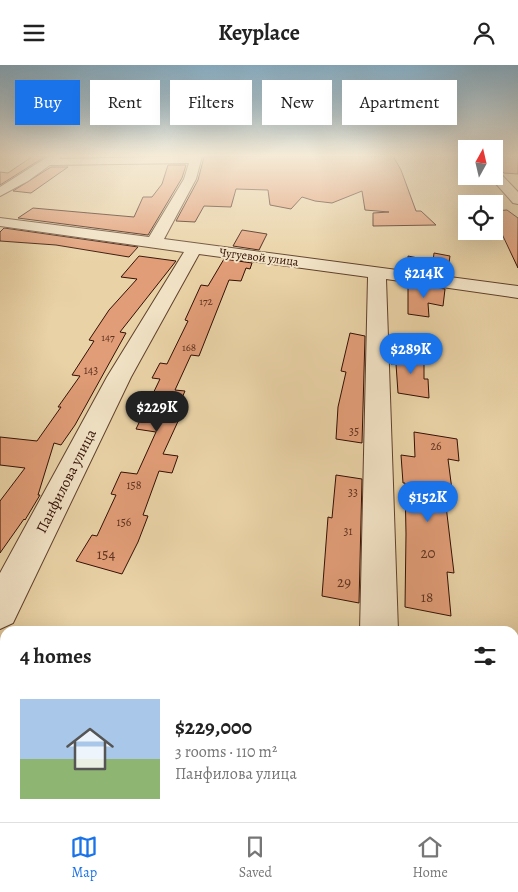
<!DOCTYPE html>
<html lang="en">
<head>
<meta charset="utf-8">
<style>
	body { margin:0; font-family:Alegreya,serif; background:#f6f6f6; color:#222; height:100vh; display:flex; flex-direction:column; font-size:19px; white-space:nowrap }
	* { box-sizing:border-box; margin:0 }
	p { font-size:16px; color:#767676 }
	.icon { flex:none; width:28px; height:28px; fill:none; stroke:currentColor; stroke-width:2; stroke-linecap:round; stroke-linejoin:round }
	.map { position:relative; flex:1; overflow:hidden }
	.side { position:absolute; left:0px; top:561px; width:519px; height:196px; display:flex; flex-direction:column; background:#fff; border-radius:15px 15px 0 0; box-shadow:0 5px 20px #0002 }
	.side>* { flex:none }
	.top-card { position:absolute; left:15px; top:15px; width:489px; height:45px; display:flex; gap:10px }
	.needle { width:32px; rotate:8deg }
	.buttons { position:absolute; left:458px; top:75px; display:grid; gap:10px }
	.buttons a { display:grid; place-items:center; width:45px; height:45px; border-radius:0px; background:#fff; box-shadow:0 5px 20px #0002; font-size:25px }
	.price { position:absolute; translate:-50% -42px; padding:0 11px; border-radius:18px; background:#1a73e8; color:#fff; font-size:16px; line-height:32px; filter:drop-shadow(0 1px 2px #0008) }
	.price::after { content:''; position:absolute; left:50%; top:30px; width:15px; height:11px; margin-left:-8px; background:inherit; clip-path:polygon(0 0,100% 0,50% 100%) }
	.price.current { background:#222; color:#fff }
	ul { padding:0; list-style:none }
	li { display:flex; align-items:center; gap:15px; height:125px; padding:0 20px }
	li+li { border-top:1px solid #e0e0e0 }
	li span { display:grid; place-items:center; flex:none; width:140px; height:100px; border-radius:0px; color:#555 }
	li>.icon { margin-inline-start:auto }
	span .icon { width:60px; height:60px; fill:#fffc; stroke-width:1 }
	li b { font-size:21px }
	h2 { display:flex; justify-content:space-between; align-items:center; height:60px; padding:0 20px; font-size:21px }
	.chip { padding:0 18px; border-radius:0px; background:#fff; box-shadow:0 5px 20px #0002; font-size:18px; line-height:45px }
	.chip.current { background:#1a73e8; color:#fff }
	header { display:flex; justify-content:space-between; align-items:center; height:65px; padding:0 20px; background:#fff; font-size:22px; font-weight:600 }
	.tabs { display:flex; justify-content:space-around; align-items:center; height:70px; border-top:1px solid #e0e0e0; background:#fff; font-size:14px; color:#767676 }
	.tabs a { display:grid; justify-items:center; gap:2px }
	.tabs .current { color:#1a73e8 }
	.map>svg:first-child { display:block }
	.building { fill:#e19d77; stroke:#321004 }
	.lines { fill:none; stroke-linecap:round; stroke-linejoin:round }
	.minor-casing { stroke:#60402c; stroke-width:2 }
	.minor { fill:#f1e2c5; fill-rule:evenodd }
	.labels { text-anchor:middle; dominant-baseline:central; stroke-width:4; stroke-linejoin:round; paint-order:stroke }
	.far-number-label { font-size:11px; fill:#5e3321 }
	.far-street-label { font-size:12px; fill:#321004; stroke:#f1e2c5 }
	.number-label { font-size:12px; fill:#5e3321 }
	.street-label { font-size:15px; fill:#321004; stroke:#f1e2c5 }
	.near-number-label { font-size:15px; fill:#5e3321 }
</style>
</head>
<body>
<header><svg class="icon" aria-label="menu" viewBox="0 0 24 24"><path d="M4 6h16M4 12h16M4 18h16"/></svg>Keyplace<svg class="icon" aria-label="person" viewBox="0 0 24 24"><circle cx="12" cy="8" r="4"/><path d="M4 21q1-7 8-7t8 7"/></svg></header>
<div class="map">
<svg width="518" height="757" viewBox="0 0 518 757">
	<rect width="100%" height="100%" fill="#e9d2a6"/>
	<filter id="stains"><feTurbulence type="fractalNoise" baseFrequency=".004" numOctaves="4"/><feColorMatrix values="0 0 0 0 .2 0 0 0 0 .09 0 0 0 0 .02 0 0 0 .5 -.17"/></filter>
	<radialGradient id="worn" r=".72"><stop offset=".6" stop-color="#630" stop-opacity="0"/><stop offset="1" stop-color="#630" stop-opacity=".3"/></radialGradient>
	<path class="building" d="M33,91h13l-46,29v-13l8,1z
		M235,91h158l8,14 15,41h5l15,14 -63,1v-13l16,-1 -24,-2 -3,-19 -30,12 -17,-2 -13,-4 -11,12 -21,-4 -2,-15 -32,-1 -5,18 -27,-1 -9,16 -19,-1 22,-41 6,-23z
		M494,91h24v18l-14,-1 -10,-9z
		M186,100l-4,13 -34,57 -130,-17 15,-10 101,9 9,-20h9l10,-13 6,-19z
		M51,102h17l-37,26 -18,-2z
		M507,145l11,8v50l-24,-51v-6z
		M4,163l134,19 -9,10 -73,-12 -56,-4v-9z
		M242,165l25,4 -8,16 -26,-4z
		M434,188l16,3 -3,19 -39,-6v-13l25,5z
		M139,191l37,5 -56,71 6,1 -51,92 -14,20 -7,-2 -16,52h2l-15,25 -1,-1 -24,34v-52l25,-33 -25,-3v-28l37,4 24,-34h-3l22,-31 -8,-1 22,-34 -5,-1 20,-30 28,-31 -16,-2z
		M224,194l28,4 -2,6 -4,-1 -5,13 -12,-1 -30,76 -8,-1 -16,35 10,1 -11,25 6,1 -17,37 15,2 -6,17 -13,-2 -16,44 5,1 -10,26 -16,32 -46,-13 16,-26 5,1 19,-41 -5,-1 10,-22 16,2 19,-42 -20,-3 24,-50 -8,-1 8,-15 7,1 21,-43 -3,-1 16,-35 7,1z
		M408,219l37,5 -2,17 -15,-3 1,14 -21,-3z
		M350,268l15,3 -3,107 -26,-4 2,-32 8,-35 -5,-1z
		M390,287l34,5v22h4l1,19 -31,-5 -2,-29h-5z
		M414,367l43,7 2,22 -11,-2 4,31 -8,-1 10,84 -7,-1 4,44 -46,-9 1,-73 -1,-51h-2l-2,-28 14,2z
		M336,410l26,4 -3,124 -37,-7 6,-79 4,1z"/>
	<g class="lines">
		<g class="minor-casing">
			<path id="minor" d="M49,91h12l-1,3 142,-3 -6,23 -32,60 354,47v12l-132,-19 12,352h-38l8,-354 -169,-23 -68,123 -118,246 -13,6v-56l107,-196 77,-125 -184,-26v-8l149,19 35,-58 5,-16 -139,2 -22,16 -28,15v-9z
				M494,105l4,1 20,21v12l-5,-1 -23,-26 4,-1z
				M0,726l5,2v24h33l2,5h-40z
				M355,752h50v5h-50z"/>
		</g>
		<use href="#minor" class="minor"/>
	</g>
	<linearGradient id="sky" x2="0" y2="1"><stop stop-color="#88b5d1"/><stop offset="0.46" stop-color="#f5ebd7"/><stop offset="1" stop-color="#f5ebd7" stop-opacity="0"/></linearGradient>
	<rect width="518" height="197" fill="url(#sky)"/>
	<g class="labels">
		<g class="far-number-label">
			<text x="206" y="236">172</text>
			<text x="108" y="272">147</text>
			<text x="189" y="282">168</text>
		</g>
		<g class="far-street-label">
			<text transform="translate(259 192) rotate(7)">Чугуевой улица</text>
		</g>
		<g class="number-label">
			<text x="91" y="305">143</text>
			<text x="354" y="366">35</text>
			<text x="436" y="381">26</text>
			<text x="134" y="420">158</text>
			<text x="353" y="427">33</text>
			<text x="124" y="457">156</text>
			<text x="348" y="466">31</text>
		</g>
		<g class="street-label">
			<text transform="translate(66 416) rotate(-63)">Панфилова улица</text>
		</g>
		<g class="near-number-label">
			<text x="428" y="488">20</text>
			<text x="106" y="489">154</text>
			<text x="344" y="517">29</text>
			<text x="427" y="532">18</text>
		</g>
	</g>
	<rect width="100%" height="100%" filter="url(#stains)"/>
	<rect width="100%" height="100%" fill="url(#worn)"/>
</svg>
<div class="buttons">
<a><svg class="needle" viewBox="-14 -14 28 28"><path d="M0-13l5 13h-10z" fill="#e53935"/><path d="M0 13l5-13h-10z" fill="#767676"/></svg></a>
<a><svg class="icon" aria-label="locate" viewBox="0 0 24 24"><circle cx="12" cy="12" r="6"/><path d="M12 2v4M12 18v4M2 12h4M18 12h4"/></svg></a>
</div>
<b class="price" style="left:424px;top:234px">$214K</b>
<b class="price" style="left:411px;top:310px">$289K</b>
<b class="price current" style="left:157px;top:368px">$229K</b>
<b class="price" style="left:428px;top:458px">$152K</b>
<div class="top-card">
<a class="chip current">Buy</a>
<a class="chip">Rent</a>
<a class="chip">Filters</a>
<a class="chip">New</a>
<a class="chip">Apartment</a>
</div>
<section class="side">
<h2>4 homes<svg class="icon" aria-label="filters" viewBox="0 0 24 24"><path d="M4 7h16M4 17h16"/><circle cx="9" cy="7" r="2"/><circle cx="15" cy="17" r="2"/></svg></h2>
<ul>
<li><span style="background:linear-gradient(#a9c7e8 60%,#8fb573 0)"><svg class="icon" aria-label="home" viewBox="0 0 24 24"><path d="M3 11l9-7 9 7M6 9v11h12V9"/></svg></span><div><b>$229,000</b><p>3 rooms · 110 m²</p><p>Панфилова улица</p></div></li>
</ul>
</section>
</div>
<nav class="tabs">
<a class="current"><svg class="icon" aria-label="map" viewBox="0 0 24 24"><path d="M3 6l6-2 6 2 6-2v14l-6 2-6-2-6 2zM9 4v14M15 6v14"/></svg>Map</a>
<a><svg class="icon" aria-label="saved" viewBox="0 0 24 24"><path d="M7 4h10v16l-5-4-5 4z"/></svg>Saved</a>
<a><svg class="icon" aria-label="home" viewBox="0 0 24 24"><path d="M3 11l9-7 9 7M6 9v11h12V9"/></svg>Home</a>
</nav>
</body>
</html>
